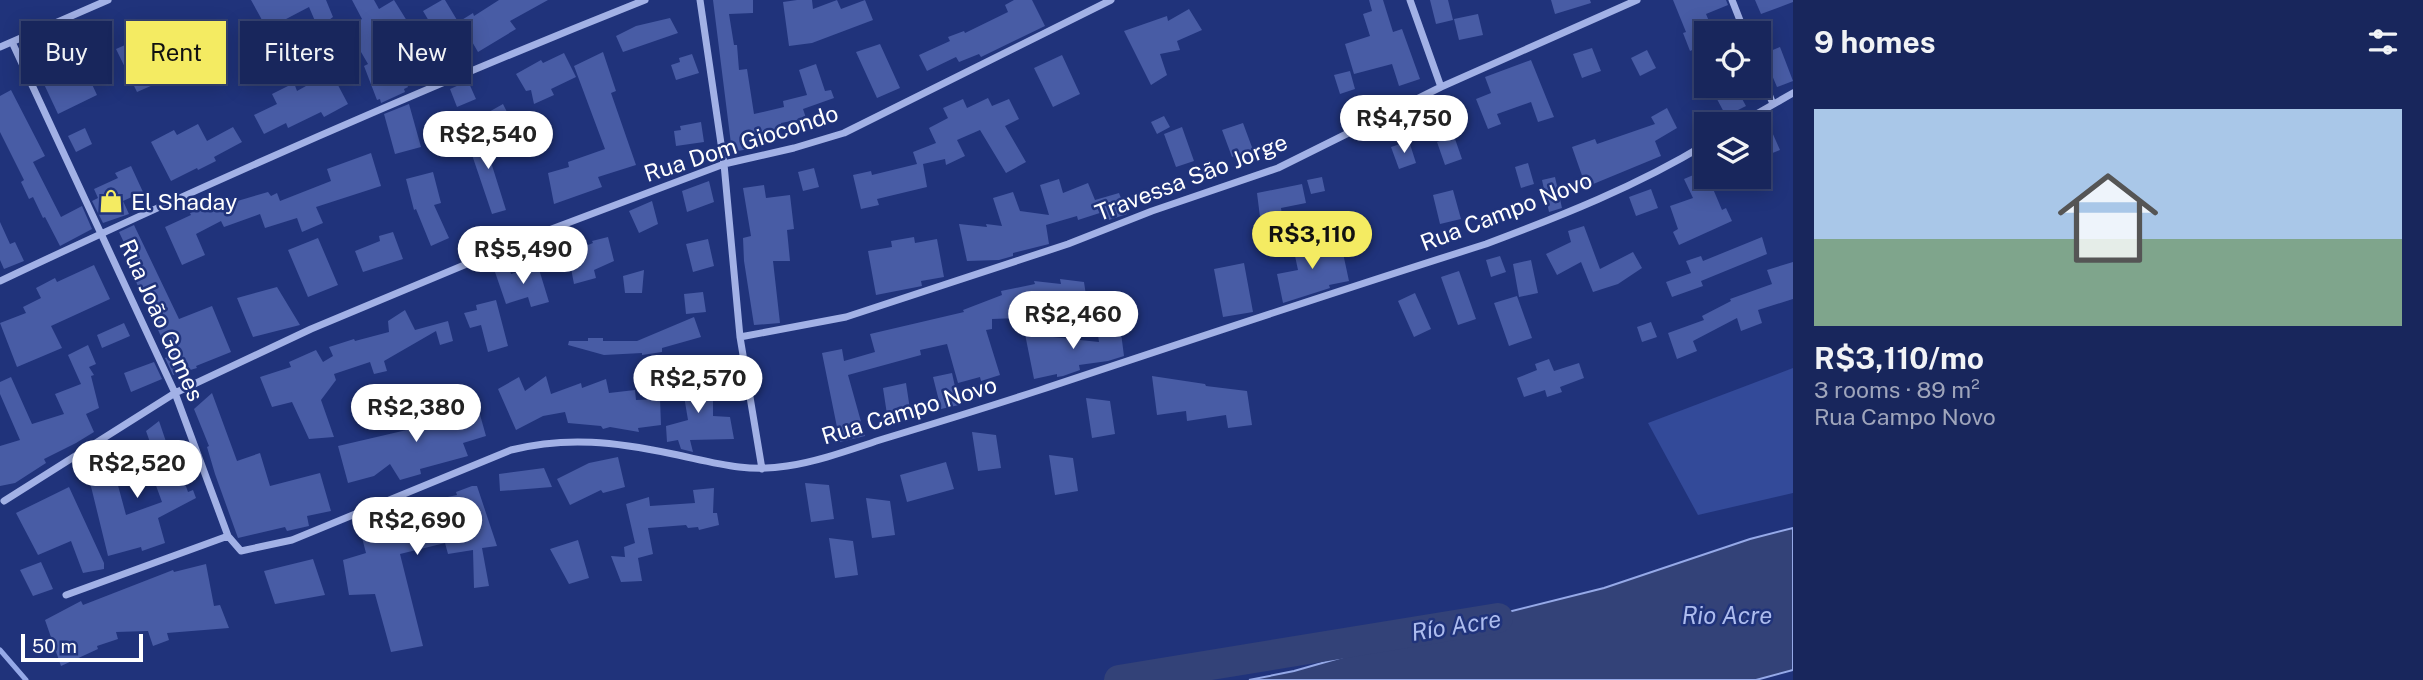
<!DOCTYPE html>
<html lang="en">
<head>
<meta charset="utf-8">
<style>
	body { margin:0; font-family:"Public Sans",sans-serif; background:#212e62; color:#f1f3f6; height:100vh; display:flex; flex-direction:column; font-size:26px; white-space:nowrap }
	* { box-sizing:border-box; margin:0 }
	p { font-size:23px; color:#9fa5bb }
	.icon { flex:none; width:38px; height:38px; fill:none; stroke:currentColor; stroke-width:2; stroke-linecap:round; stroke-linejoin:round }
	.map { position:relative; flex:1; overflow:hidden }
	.drawer { display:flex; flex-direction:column; background:#18265c; width:630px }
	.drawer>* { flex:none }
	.banner { position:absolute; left:21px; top:21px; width:665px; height:63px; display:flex; gap:14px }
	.buttons { position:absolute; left:1694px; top:21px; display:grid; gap:14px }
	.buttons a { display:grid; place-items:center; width:77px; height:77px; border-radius:0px; background:#18265c; box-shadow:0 4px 18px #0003,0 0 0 2px #364372; font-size:35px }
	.scale { position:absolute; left:21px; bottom:18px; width:122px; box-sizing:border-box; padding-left:7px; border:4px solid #fff; border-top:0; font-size:19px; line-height:24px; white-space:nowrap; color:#fff; -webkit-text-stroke:5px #20337b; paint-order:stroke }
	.price { position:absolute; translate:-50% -60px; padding:0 16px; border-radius:24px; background:#fff; color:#222; font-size:23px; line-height:46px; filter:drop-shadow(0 2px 4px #0008) }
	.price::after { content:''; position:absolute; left:50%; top:42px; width:21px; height:16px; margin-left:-10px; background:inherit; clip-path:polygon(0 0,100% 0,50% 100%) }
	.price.active { background:#f4eb62; color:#111 }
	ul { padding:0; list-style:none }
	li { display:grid; align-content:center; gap:14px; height:371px; padding:0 21px }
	li span { display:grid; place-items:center; height:217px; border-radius:0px; color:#555 }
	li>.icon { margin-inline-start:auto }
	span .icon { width:126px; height:126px; fill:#fffc; stroke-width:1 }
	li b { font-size:30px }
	h2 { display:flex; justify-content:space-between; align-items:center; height:84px; padding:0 21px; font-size:30px }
	.pill { padding:0 24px; border-radius:0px; background:#18265c; box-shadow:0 4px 18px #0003,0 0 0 2px #364372; font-size:24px; line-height:63px }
	.pill.active { background:#f4eb62; color:#111 }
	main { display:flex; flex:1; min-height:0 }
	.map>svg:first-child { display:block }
	.green { fill:#334a99 }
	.water { fill:#334278; stroke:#95a9e8; stroke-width:2 }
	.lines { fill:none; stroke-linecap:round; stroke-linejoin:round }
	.stream { stroke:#95a9e8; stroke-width:5 }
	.river { stroke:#334278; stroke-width:30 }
	.building { fill:#485ca5 }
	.minor { stroke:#a2b1e6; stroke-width:7 }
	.labels { text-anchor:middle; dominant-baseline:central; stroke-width:5; stroke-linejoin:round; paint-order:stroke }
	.street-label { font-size:23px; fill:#fff; stroke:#20337b }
	.poi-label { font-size:23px; fill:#fff; stroke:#20337b; text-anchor:start }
	.water-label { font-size:24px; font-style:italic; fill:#adbcee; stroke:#20337b }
</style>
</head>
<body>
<main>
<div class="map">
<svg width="1793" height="680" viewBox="0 0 1793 680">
	<rect width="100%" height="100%" fill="#20337b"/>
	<path class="green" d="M1793,368v125l-95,22 -50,-92z"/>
	<path class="water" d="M1793,528v142l-37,10h-507l45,-9 158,-45 152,-38 146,-49z"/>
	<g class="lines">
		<path class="stream" d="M0,650l26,30"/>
		<path class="river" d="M1119,680l379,-62"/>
	</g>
	<path class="building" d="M251,0h75l7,17 -15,11 -9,-21 -42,22z
		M352,0h22l5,9 15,-9 18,29 -22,13 18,45 -4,2 1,3 -24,11 -1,-4 -3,1 -13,-34 4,-2 -21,-36 15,-9z
		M442,0h3l18,30 -21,13 -19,-32z
		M499,0h49l-38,21 6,8 -38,23 -18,-31 13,-8 1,3z
		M713,0h40v13l-24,1 5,31h3l2,25 8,-1 7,45 30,-7 -1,-6 24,-6 -8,-25 17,-6 9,27 6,-1 3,8 -31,11 3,9 -25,5 1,5 -35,8 2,13 -17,3z
		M797,0h15l1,9 24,-9 4,9 24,-9 8,20 -61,23 -23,3 -6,-44z
		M1014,0h18l13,26 -64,31 -2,-3 -20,8 -3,-5 -29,14 -8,-16 31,-14 -2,-4 16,-6 1,2 43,-21 -3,-7z
		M1369,0h14l10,32 9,-3 18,50 -21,7 -7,-22 -38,10 -9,-30 25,-8 -7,-22 9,-3z
		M1430,0h18l5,20 -17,4z
		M1551,0h39l1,3 -36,11z
		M1673,0h53l2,5 -22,9 8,19h-8v11l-16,7 -7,-18 3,-1z
		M1755,0h38v2l-32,12z
		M1189,9l13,21 -25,11 3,9 -20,4 7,21 -16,10 -27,-54 43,-15 1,5z
		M1478,14l5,21 -24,5 -5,-21z
		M670,18l8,15 -55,19 -7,-16 20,-10z
		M150,34l19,44 -32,14 -21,-43z
		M69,35l28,60 -39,19 -15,-32 21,-9 -13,-30z
		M880,44l20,44 -23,10 -21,-46z
		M1780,47l13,34 -16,6 -14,-33z
		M1592,48l9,23 -19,7 -9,-24z
		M1647,50l9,18 -16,8 -9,-18z
		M603,52l13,39 -5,2 25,72 -38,12 4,10 -48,17 -6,-31 21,-6 -1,-5 37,-13 -31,-83z
		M564,53l12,24 -25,12 3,6 -20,9 -3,-14 -5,1 -10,-17 25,-14 2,3z
		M692,54l7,19 -23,7 -5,-15 9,-3 -1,-4z
		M1062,55l18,39 -27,13 -19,-39z
		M1531,60l23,57 -16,5 -7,-20 -34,12 4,10 -13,5 -12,-30 15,-6 -6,-16z
		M1350,71l5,18 -15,5 -6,-19z
		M331,72l17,32 -24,13 -3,-5 -33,16 -2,-5 -22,11 -10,-19 23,-11 -5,-10 22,-11 3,8z
		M468,81l8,18 -19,8 -7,-18z
		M1710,86h25l11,20 -20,10z
		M11,90l34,66 -12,6 28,55 21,-11 10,23 -32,17 -15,-29 -2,1 -10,-21 -4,2 -8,-17 3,-2 -24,-48v-36z
		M988,98l4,8 17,-7 10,20 -14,7 21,36 -20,11 -26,-43 -23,10 8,16 -19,9 -1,-6 -22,5 4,23 -50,12 2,6 -18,4 -8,-34 18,-4 1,4 45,-11 -4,-12 23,-9 -7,-15 19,-10 -5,-10 20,-9 4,9z
		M409,104l12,43 -26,7 -11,-40z
		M503,104l11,22 -16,8 -11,-21z
		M1667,108l10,20 -22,13 6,15 -75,31 -14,-40 23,-8 2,5 58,-20 -4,-7z
		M1164,116l6,11 -13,7 -6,-12z
		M701,122l3,20 -28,4 -2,-15 7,-1 -1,-4z
		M1243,123l10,27 -21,7 -10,-27z
		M198,124l9,17 26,-14 9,15 -28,15 2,4 -18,9 -1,-2 -26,13 -20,-39 23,-12 3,5z
		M1182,127l12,34 -18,6 -12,-33z
		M85,128l7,16 -16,8 -8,-16z
		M1772,132l8,18 -15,6 -6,-19z
		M489,134l10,22 -9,3 16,51 -14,4 -24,-71z
		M1454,136l8,23 -17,6 -8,-23z
		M1409,141l7,22 -17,6 -8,-22z
		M371,153l10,33 -65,21 7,16 -21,9 -5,-14 -32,10 -5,-14 -36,13 -3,-6 -25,13 9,21 -23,10 -17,-38 26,-12 -1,-2 20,-10 2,4 21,-8 1,3 34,-10 3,4 6,-3 3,8 51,-20 -4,-12z
		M1528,163l6,21 -13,4 -6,-21z
		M131,166l12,26 -20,9 6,13 -26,9 -11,-22 6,-3 -4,-9 24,-11 -3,-5z
		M814,168l5,19 -16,4 -5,-19z
		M1705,170l17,40 4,-2 6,13 -53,24 -6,-13 5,-3 -8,-23 23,-8 -9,-19z
		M433,172l8,31 -7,2 15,33 -18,8 -15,-37 -2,1 -8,-31z
		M1322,177l3,14 -14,3 -4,-14z
		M1555,177l7,31 -13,4 -7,-32z
		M1059,179l4,14 25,-10 7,17 24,-7 8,21 -18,6 -3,-9 -28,9 -1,-4 -31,9 3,19 -36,9v3l-14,4 -32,1 -8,-37 28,3 -1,-3 16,2 -9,-28 20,-6 7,19 29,4 -9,-30z
		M709,181l5,21 -27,10 -5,-21z
		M1302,184l4,19 -25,5 2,14 -22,3 -4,-32z
		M764,185l2,13 24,-3 4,34 -7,1 3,31h-17l7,62 -26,2 -10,-64 -1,-23 8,-2 -8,-48z
		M1651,189l7,19 -22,8 -7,-19z
		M1453,190l8,29 -21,5 -7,-29z
		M652,201l6,23 -19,9 -10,-22z
		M0,222l10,22 5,-2 9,19 -20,8 -4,-9z
		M134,225l45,94 33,-13 19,46 -35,14 1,2 -24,7 -8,-17 5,-2 -38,-83 5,-3 -18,-38z
		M1584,226l16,43 33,-17 9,16 -24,16 -25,8 -12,-30 -24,13 -11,-21 25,-12 -3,-11z
		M393,232l10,27 -40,13 -8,-21 25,-10 -1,-5z
		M1319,236l4,21 20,-4 6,28 -20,4 1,3 -47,15 -6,-29 21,-4 -6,-28z
		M608,237l6,24 -20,9 2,8 -22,6 -6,-31 25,-10 -1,-2z
		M914,237l1,6 22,-4 7,38 -23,4 1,5 -5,1 -41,8 -8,-44 24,-4 -1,-6z
		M1762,237l5,17 -66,27 2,5 -31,11 -6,-15 25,-9 -5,-12 15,-5 2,5z
		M318,238l20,47 -30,12 -20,-47z
		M708,239l6,27 -21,6 -7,-28z
		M1500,256l6,16 -15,5 -5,-17z
		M1531,260l7,33 -19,4 -6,-33z
		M1793,262v37l-35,11 4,13 -21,8 -4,-13 -44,23 4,10 -20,8 -9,-26 36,-13 -2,-4 29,-15 -1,-2 42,-15 -5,-14z
		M1244,263l9,49 -30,5 -9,-48z
		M94,265l16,34 -59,27 11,22 -45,19 -17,-44 26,-10 -3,-6 18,-9 -5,-10 19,-10 2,4z
		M538,266l11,36 -18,5 -3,-10 -22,7 -11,-32 14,-5 2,7z
		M644,270l-2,23h-17l-2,-17z
		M1459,271l17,48 -18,6 -17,-48z
		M1060,279l24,3 5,33 -97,4v10l-6,1 14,45 -19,6 -1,-4 -22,6 -11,-39 -27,6 1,5 -73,20 17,61 -25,6 -18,-89 20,-4 2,12 31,-9 -5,-18 94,-22 -1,-2 39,-15 -1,-4 34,-7 -1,-3 27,3z
		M277,287l23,38 -47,12 -16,-39z
		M703,292l3,20 -20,2 -2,-20z
		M1415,293l16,36 -17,8 -16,-36z
		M1517,296l15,42 -23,8 -15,-43z
		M496,300l12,46 -20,6 -7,-27 -11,3 -6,-15 13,-3 -1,-5z
		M405,310l10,20 33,-9 5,20 -13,4 -4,-14 -52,30 3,10 -13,3 -4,-12 -36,12 2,6 -15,20 13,37 -25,2 -17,-37 -20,5 -12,-30 31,-10 -2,-5 27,-12 7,12 10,-6 -4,-9 25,-8 1,2 34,-9 -1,-11z
		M694,317l7,20 -39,11v4l-20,3v-2l-38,2 -36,-10 1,-4h19v-3h15v3h34z
		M1096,322l24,3 4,31 -16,5 -29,4 1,5 -17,6 -6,1v-3l-23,5 -9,-45 74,8z
		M1651,322l6,15 -15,5 -5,-15z
		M124,323l6,13 -28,12 -5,-13z
		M88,345l8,19 -7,3 5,8 -3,1 8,32 -13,6 8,18 -18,11 -32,16 2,4 -31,20 -15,3v-40l20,-6 -20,-46v-12l11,-5 21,47 32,-10 -9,-20 26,-10 -13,-29z
		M1549,359l5,12 25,-8 5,15 -24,9 2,5 -15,5 -2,-7 -21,7 -7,-19 20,-8 -2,-6z
		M154,362l8,17 -31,13 -7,-19z
		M703,371l7,25 3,-1v21l17,1 4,22 -44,1 3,12 -12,-3 -3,-9 -11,2 -1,-16 22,-6 -4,-24 -5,1 -2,-20z
		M952,373l7,32 -18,4 -8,-32z
		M546,376l5,18 30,-11 1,5 24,-9 3,14 26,-3 1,10 24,-1 1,26 -23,3 1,4 -29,-5 -7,2 -2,-3 -33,-3 -3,-11 -22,4 -27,14 -18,-41 21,-12 6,14z
		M1152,376l53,8 1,2 41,5 5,34 -24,3 -2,-13 -39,6 -1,-10 -29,4z
		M906,383l5,33 -23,5 -5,-33z
		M212,393l25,68 23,-8 10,33 50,-13 11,38 -24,5 2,10 -22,5 -2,-4 -47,11 -23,-64 -8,-27 2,-1 -15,-37z
		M475,397l11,39 -23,7 5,13 -48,13 1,5 -21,6 -10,-16 -16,12 -26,7 -10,-37 90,-21 -4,-14 25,-6 2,5z
		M1086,398l24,3 5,33 -23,4z
		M159,421l16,47 4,-2 9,26 5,-2 3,8 -38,20 7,25 -23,8 -1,-4 -33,9 -22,-90 23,-14 17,63 36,-13 -11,-30 8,-4 -13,-37z
		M972,432l24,3 5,33 -23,3z
		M1049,455l24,3 5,33 -23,4z
		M618,457l7,30 -22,6 -2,-3 -31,15 -13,-26 32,-16z
		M946,462l8,27 -47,13 -7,-27z
		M544,468l8,19 -52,4 -1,-17z
		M805,483l24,2 5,34 -23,3z
		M472,486h5l20,60 -15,2 7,38 -15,2 -1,-38 -25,4 -3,-11 -45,11 23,92 -32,6 -16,-58 -26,1 -6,-35 23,-7 -6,-23 69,-29 28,-6 -1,-3z
		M69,487l35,76v6l-21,4 -12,-32 -33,14 -22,-42z
		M714,488l-1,25h4l2,12 -20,5 -1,-3 -10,1 -2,-3 -38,3 5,26 -15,4 4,23 -21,1 -10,-26 14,1 -1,-10 11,-4 -9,-39 23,-7 1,9 45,-3 -2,-13z
		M866,498l24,3 5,34 -23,3z
		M829,538l24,3 5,34 -23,3z
		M578,540l11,38 -20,6 -19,-35z
		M313,559l12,36 -50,9 -11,-33z
		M41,562l12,27 -20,7 -13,-26z
		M206,564l8,42 6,-1 9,23 -62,5 2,7 -16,6 -5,-15 -32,1 2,7 -21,7 1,3 -37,17 -16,-46 36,-19 2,4 90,-35 1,2z"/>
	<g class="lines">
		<path class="minor" d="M700,0l24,164 16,173 22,132
			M1410,0l31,87
			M1732,0l13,33
			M12,42l163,351 53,143 13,15 51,-11 219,-90c56,-14 105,-8 162,4 39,8 73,19 114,12 33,-5 65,-17 96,-27 53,-16 105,-32 157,-49 148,-49 297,-99 446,-146 75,-28 151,-58 220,-100
			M0,47l108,-47
			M1759,69l14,35
			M1739,124l54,-31
			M0,281c212,-100 426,-194 645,-281
			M740,337l106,-20 222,-73 84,-33 126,-43 163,-81 196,-87
			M4,501l171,-108 136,-64 230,-96 183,-69 70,-16 50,-15 267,-133
			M66,595l162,-59"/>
	</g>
	<defs>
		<g id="shop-bare" transform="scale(1.89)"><path d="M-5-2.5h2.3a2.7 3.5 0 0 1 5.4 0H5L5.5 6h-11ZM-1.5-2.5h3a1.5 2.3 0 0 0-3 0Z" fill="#f4eb62" stroke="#20337b" stroke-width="2.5" paint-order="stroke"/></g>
	</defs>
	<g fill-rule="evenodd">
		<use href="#shop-bare" x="111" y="201"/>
	</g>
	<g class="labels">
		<g class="street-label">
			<text transform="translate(741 143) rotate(-18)">Rua Dom Giocondo</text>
			<text transform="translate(1191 177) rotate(-21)">Travessa São Jorge</text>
			<text transform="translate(1506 211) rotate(-21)">Rua Campo Novo</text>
			<text transform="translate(162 320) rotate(66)">Rua João Gomes</text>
			<text transform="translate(909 410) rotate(-17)">Rua Campo Novo</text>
		</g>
		<g class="poi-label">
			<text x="131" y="201">El Shaday</text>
		</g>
		<g class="water-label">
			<text x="1727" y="615">Rio Acre</text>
			<text transform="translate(1456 625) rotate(-9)">Río Acre</text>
		</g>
	</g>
</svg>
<div class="buttons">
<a><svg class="icon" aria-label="locate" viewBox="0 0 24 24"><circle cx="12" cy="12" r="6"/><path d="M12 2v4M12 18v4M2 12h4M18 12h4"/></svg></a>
<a><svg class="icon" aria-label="layers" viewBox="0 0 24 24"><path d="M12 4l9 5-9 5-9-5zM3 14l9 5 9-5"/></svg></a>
</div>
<div class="scale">50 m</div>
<b class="price" style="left:1404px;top:155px">R$4,750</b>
<b class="price" style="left:488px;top:171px">R$2,540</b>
<b class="price active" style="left:1312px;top:271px">R$3,110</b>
<b class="price" style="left:523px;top:286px">R$5,490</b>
<b class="price" style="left:1073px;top:351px">R$2,460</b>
<b class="price" style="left:698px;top:415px">R$2,570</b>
<b class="price" style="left:416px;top:444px">R$2,380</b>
<b class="price" style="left:137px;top:500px">R$2,520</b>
<b class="price" style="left:417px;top:557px">R$2,690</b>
<div class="banner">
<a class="pill">Buy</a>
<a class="pill active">Rent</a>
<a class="pill">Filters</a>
<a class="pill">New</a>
</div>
</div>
<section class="drawer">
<h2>9 homes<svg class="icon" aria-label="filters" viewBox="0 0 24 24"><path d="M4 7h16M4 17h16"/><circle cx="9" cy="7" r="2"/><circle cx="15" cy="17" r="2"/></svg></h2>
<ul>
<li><span style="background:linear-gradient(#a9c7e8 60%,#7fa58c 0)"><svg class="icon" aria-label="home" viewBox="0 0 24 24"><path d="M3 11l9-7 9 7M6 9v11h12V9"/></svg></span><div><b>R$3,110/mo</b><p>3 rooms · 89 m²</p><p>Rua Campo Novo</p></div></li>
</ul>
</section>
</main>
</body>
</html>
